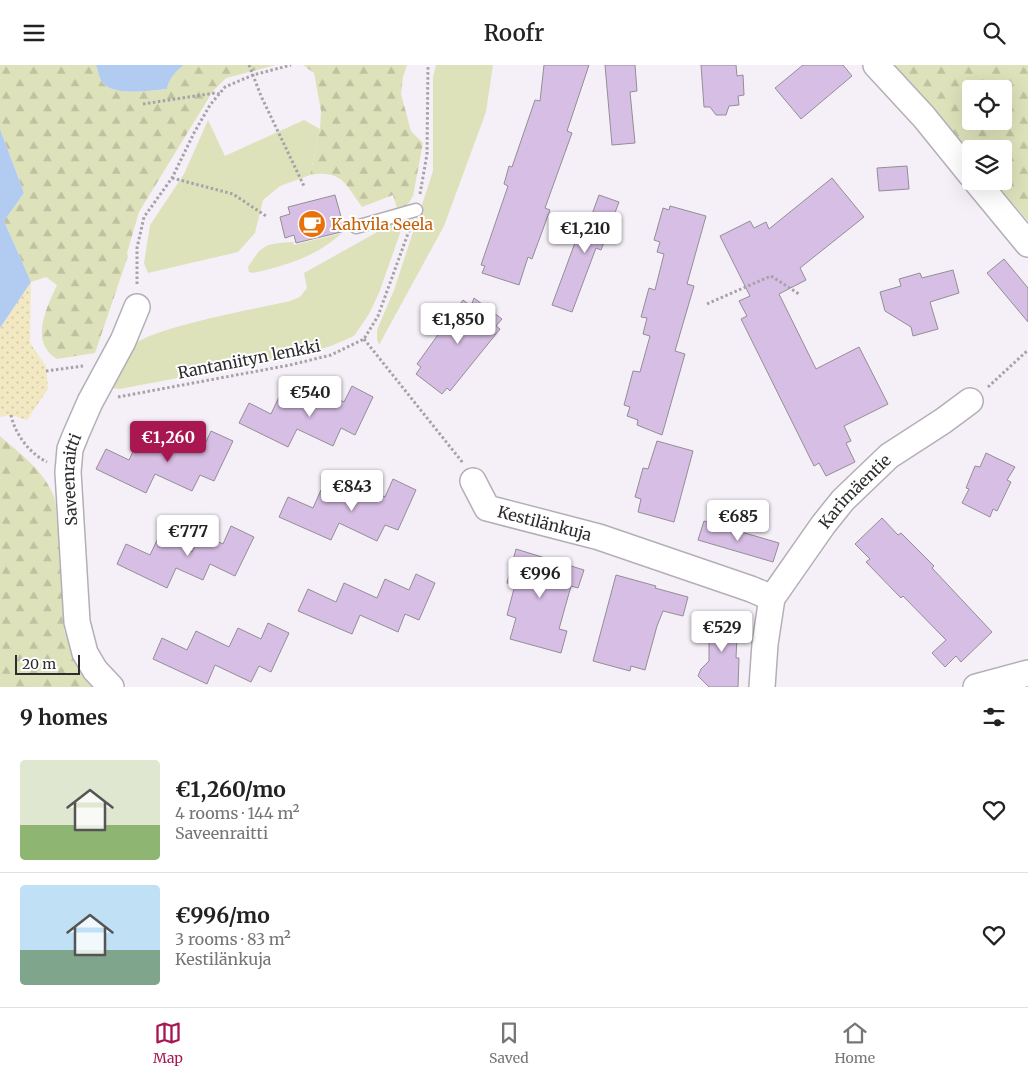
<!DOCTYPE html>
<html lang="en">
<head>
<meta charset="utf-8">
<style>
	body { margin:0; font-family:Merriweather,serif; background:#f2f2f2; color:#222; height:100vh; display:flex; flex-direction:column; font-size:19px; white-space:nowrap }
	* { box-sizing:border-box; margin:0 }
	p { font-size:16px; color:#767676 }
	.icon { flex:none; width:28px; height:28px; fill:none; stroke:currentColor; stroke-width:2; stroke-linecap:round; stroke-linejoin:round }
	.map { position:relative; height:622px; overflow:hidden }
	.sheet { display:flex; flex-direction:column; background:#fff; flex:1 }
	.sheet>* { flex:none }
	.fabs { position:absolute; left:962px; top:15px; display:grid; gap:10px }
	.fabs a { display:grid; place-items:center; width:50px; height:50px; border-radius:5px; background:#fff; box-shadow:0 5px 20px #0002; font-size:25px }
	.scale { position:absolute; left:15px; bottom:12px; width:65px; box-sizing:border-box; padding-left:5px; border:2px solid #2e2c2f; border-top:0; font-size:14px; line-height:18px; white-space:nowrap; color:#2e2c2f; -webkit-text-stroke:4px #fff; paint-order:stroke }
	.price { position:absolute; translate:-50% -42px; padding:0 11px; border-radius:5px; background:#fff; color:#222; font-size:16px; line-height:32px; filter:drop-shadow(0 1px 2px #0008) }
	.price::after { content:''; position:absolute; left:50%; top:30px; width:15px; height:11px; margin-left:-8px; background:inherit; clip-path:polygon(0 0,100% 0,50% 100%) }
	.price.active { background:#a91751; color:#fff }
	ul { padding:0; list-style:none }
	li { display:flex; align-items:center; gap:15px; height:125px; padding:0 20px }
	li+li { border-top:1px solid #e0e0e0 }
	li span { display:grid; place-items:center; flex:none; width:140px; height:100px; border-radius:5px; color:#555 }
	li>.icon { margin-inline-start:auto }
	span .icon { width:60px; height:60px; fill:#fffc; stroke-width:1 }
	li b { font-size:21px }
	h2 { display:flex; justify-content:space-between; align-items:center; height:60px; padding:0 20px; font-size:21px }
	header { display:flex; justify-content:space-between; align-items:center; height:65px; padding:0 20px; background:#fff; font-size:22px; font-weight:600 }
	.menu { display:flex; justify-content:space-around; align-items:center; height:70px; border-top:1px solid #e0e0e0; background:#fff; font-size:14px; color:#767676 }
	.menu a { display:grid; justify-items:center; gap:2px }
	.menu .active { color:#a91751 }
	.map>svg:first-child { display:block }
	.green { fill:#dee2ba }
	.forest { fill:url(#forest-firs); fill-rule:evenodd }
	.sand { fill:url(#sand-dots) }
	.water { fill:#b2cbf0 }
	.building { fill:#d7bee4; stroke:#938e96 }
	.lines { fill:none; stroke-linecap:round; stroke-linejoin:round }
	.service-casing { stroke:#b4afb7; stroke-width:15 }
	.minor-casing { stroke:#b4afb7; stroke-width:28 }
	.path { stroke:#a6a2a8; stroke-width:3; stroke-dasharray:2.5 2.5; stroke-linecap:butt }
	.service { stroke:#fff; stroke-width:12 }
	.minor { stroke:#fff; stroke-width:25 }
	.labels { text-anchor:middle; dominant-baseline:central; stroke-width:4; stroke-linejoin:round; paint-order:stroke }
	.food-label { font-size:16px; fill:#c56008; stroke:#fff; text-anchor:start }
	.street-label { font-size:16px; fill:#2e2c2f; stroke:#fff }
</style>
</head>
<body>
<header><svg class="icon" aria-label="menu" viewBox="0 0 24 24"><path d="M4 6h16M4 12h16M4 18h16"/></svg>Roofr<svg class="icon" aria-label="search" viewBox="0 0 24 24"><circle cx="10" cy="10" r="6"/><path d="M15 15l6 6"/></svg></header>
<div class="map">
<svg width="1028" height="622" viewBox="0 0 1028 622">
	<defs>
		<pattern id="forest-firs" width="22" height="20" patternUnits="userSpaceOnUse" patternTransform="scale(1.25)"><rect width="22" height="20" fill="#dee2ba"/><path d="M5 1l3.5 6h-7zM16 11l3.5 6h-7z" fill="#bfc2a0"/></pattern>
		<pattern id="sand-dots" width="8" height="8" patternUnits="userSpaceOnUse" patternTransform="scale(1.25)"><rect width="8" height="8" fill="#f2e9c3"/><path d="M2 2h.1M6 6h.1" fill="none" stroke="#d0c8a8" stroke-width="1.8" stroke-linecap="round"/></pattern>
	</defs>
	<rect width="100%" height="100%" fill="#f5f0f8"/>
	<path class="green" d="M436,0h57l-7,47 -42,114 -65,119 -2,-6v-9l17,-40 39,-119v-94z
		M208,55l17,36 79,-36 16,9 -10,46 -30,11 -17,14 -8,33 -17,19 -90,21 -4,-10 6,-38 34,-51z
		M397,156l7,1 -25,71 -10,21 -15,22 -23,10 -28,8 -183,35 -8,-1c5,-12 9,-28 17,-39 14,-21 132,-41 161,-48l10,-4 7,-9 -3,-15z
		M342,168c-27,24 -54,32 -89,40l-4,-1 -1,-5c15,-24 18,-23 45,-25l1,3z"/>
	<path class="forest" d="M0,0h96c2,5 3,14 7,18 11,14 49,7 64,6 2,-11 9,-18 17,-24h92l-50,13 -13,13 -74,121 -12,41 1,3 -33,97 -38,6c-28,-17 -11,-50 0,-74l-11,-8 -15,5 -27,-61 20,-28 -24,-64z
		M303,0h104l-4,12 -2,17 10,37 12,12 -10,53 -6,10 -10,2 -4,-13 -31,12c-16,-22 -20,-38 -52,-32l10,-46 1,-18 -7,-38z
		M896,0h132v156l-35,-40h11v-32h-33v8l-79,-90zM971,24h33v32h-33z
		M0,371c20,18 44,34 54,61 4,11 0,22 6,33l4,100c8,21 17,40 31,57h-95z"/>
	<path class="sand" d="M31,217l-1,61 16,23 2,23 -21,31 -16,-5 -11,2v-89z"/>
	<path class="water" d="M96,0h88c-8,6 -15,13 -17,24 -15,1 -53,8 -64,-6 -4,-4 -5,-13 -7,-18z
		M0,64l24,64 -20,28 27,61 -31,46z"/>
	<path class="building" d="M544,0h45l-22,66 5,2 -27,75 5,2 -18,49 -4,-2 -9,28 -37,-12 3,-7 -4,-1 27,-79 -4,-2 5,-18 3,1 23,-67 5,1z
		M605,0h30l2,26 -7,1 5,51 -23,2z
		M701,0h35l1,11 6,-1 1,20 -6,1 1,9 -10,1 -3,9h-10l-6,-8h-6z
		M803,0h40l9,11 -51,43 -26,-31z
		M907,101l2,23 -30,2 -2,-23z
		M832,113l32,39 -64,51 6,12 -27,14 37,75 43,-22 29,57 -44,22 7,15 -5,2 9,19 -29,14 -7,-13 -5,3 -73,-147 6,-3 -8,-15 11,-5 -30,-60 30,-15 4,7 12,-6 3,7z
		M335,130l10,36 -49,12 -2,-8 -9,3 -5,-21 10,-3 -2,-7z
		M599,130l20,7 -18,48 -5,-2 -24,64 -20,-7 24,-65 6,2z
		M670,141l36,10 -19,68 7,2 -19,65 10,3 -23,81 -25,-10 1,-5 -11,-4 3,-9 -6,-2 9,-34 7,1 10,-36 -7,-2 4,-16 -6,-1 8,-29 6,2 9,-36 -7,-2 3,-10 -6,-2 9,-32 6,2z
		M1004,194l24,29v34l-41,-49z
		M953,205l6,23 -29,9 8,27 -25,7 -2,-9 -26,-16 -5,-19 21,-6 -2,-7 21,-6 2,5z
		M474,233l28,21 -6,7 4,3 -50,62 -3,-3 -5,6 -26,-20 5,-7 -4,-3 46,-64 8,6z
		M352,321l21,11 -18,38 -14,-7 -8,18 -36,-17 -9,18 -49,-24 10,-20 22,11 9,-19 32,15 9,-19 23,11z
		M211,366l22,10 -19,40 -14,-6 -8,16 -37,-17 -9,19 -50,-24 10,-20 23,11 9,-19 32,16 9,-19 24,10z
		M657,376l36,10 -19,71 -36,-10 3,-13 -6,-2 8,-29 5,1z
		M986,388l29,14 -8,13 4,2 -14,29 -4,-2 -3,8 -28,-14 7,-14 -3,-1 9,-22 5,1z
		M393,414l23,11 -18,40 -13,-5 -8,16 -38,-18 -8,17 -52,-23 9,-20 25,11 8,-18 34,16 8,-20 22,11z
		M882,453l16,17 3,-2 33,33 -2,2 60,64 -31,30 -5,-6 -11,11 -13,-14 14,-13 -43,-44 -2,2 -35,-36 4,-3 -15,-15z
		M704,456l75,22 -6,19 -75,-22z
		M231,461l23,11 -19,39 -25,-12 -7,16 -27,-12 -9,20 -50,-24 9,-20 24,11 9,-19 33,16 9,-18 22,10z
		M516,484l68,21 -6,18 -7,-2 -12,43 8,2 -6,22 -51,-14 6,-21 -9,-3 8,-30 -8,-2z
		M416,509l19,9 -16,37 -14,-6 -7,18 -38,-17 -8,19 -54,-23 10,-22 28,13 8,-19 33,15 8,-19 24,11z
		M616,510l40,11 -1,2 33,9 -5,19 -20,-5 -6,15 -12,44 -14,-4 -1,5 -37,-10z
		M709,549l29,1 -2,43h3l-1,29h-29l-11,-11 3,-7 8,-8z
		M268,558l21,10 -18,39 -12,-6 -8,16 -36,-17 -8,19 -54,-25 9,-21 25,12 9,-19 33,16 9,-19 23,11z"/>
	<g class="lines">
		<g class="service-casing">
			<path id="service" d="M356,162l60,-17"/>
		</g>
		<g class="minor-casing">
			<g id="minor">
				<path d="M876,0l48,52 47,58"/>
				<path d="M976,116l52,63"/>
				<path id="s1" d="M473,416l14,27 112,29 152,52 21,9"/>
				<path id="s2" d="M111,622l-16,-17 -10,-17 -8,-31 -9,-150 2,-23 6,-15 14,-32 33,-61 14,-34"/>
				<path id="s3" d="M762,622l3,-43 7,-46 51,-73 20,-25 46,-44 54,-35 27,-20"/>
				<path d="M976,622l52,-14"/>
			</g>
		</g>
		<path class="path" d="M249,0l12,31 43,90
			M143,39l72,-11 5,1
			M172,113l61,16 33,22
			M420,129l7,-40 1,-89
			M137,219v-36l7,-31 28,-39 22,-45 16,-28 15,-18 28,-12 38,-10
			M707,239l64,-28 28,18
			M364,274l99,124
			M46,306l37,-5
			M988,322l40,-37
			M118,332l172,-32 41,-10 33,-16 14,-23 32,-88
			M11,350c4,19 18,38 36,47"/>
		<use href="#service" class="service"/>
		<use href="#minor" class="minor"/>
	</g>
	<defs>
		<g id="cafe-disc" transform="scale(1.4375)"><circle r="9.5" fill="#e8710a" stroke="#fff"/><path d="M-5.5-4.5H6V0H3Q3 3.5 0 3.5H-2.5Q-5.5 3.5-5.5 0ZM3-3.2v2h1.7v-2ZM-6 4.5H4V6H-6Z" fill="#fff"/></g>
	</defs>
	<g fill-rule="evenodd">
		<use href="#cafe-disc" x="312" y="159"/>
	</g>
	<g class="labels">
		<g class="food-label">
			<text x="331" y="159">Kahvila Seela</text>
		</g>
		<g class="street-label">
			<text transform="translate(249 294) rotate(-11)">Rantaniityn lenkki</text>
			<text stroke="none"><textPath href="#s2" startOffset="218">Saveenraitti</textPath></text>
			<text stroke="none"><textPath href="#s3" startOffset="225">Karimäentie</textPath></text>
			<text stroke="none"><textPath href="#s1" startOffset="90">Kestilänkuja</textPath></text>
		</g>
	</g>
</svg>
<div class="fabs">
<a><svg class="icon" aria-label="locate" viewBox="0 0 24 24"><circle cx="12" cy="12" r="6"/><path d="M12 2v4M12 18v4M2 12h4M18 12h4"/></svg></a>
<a><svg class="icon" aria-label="layers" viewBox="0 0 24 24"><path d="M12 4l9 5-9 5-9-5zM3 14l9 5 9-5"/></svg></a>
</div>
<div class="scale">20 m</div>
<b class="price" style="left:585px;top:189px">€1,210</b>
<b class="price" style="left:458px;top:280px">€1,850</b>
<b class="price" style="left:310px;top:353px">€540</b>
<b class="price active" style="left:168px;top:398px">€1,260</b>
<b class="price" style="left:352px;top:447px">€843</b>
<b class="price" style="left:738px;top:477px">€685</b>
<b class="price" style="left:188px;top:492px">€777</b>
<b class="price" style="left:540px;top:534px">€996</b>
<b class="price" style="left:722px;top:588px">€529</b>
</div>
<section class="sheet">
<h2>9 homes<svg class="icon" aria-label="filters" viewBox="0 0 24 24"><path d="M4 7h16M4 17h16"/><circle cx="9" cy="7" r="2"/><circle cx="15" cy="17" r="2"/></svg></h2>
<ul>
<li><span style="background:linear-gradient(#dfe7d0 65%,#8fb573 0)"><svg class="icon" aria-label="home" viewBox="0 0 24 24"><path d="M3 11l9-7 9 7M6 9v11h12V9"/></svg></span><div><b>€1,260/mo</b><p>4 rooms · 144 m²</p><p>Saveenraitti</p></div><svg class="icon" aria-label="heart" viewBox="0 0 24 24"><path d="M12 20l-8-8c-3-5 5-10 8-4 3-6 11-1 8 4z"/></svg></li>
<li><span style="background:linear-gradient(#bfe0f5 65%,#7fa58c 0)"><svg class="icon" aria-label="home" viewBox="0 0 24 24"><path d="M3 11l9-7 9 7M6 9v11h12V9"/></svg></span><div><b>€996/mo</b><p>3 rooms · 83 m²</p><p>Kestilänkuja</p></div><svg class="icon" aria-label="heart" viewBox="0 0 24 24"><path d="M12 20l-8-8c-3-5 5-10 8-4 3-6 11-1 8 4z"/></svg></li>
</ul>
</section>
<nav class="menu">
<a class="active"><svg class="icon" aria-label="map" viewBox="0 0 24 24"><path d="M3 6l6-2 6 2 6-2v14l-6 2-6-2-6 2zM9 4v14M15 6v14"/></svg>Map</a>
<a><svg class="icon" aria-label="saved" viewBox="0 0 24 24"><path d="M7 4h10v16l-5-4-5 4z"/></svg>Saved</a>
<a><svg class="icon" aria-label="home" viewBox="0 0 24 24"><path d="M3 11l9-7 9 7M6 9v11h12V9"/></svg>Home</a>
</nav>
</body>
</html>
